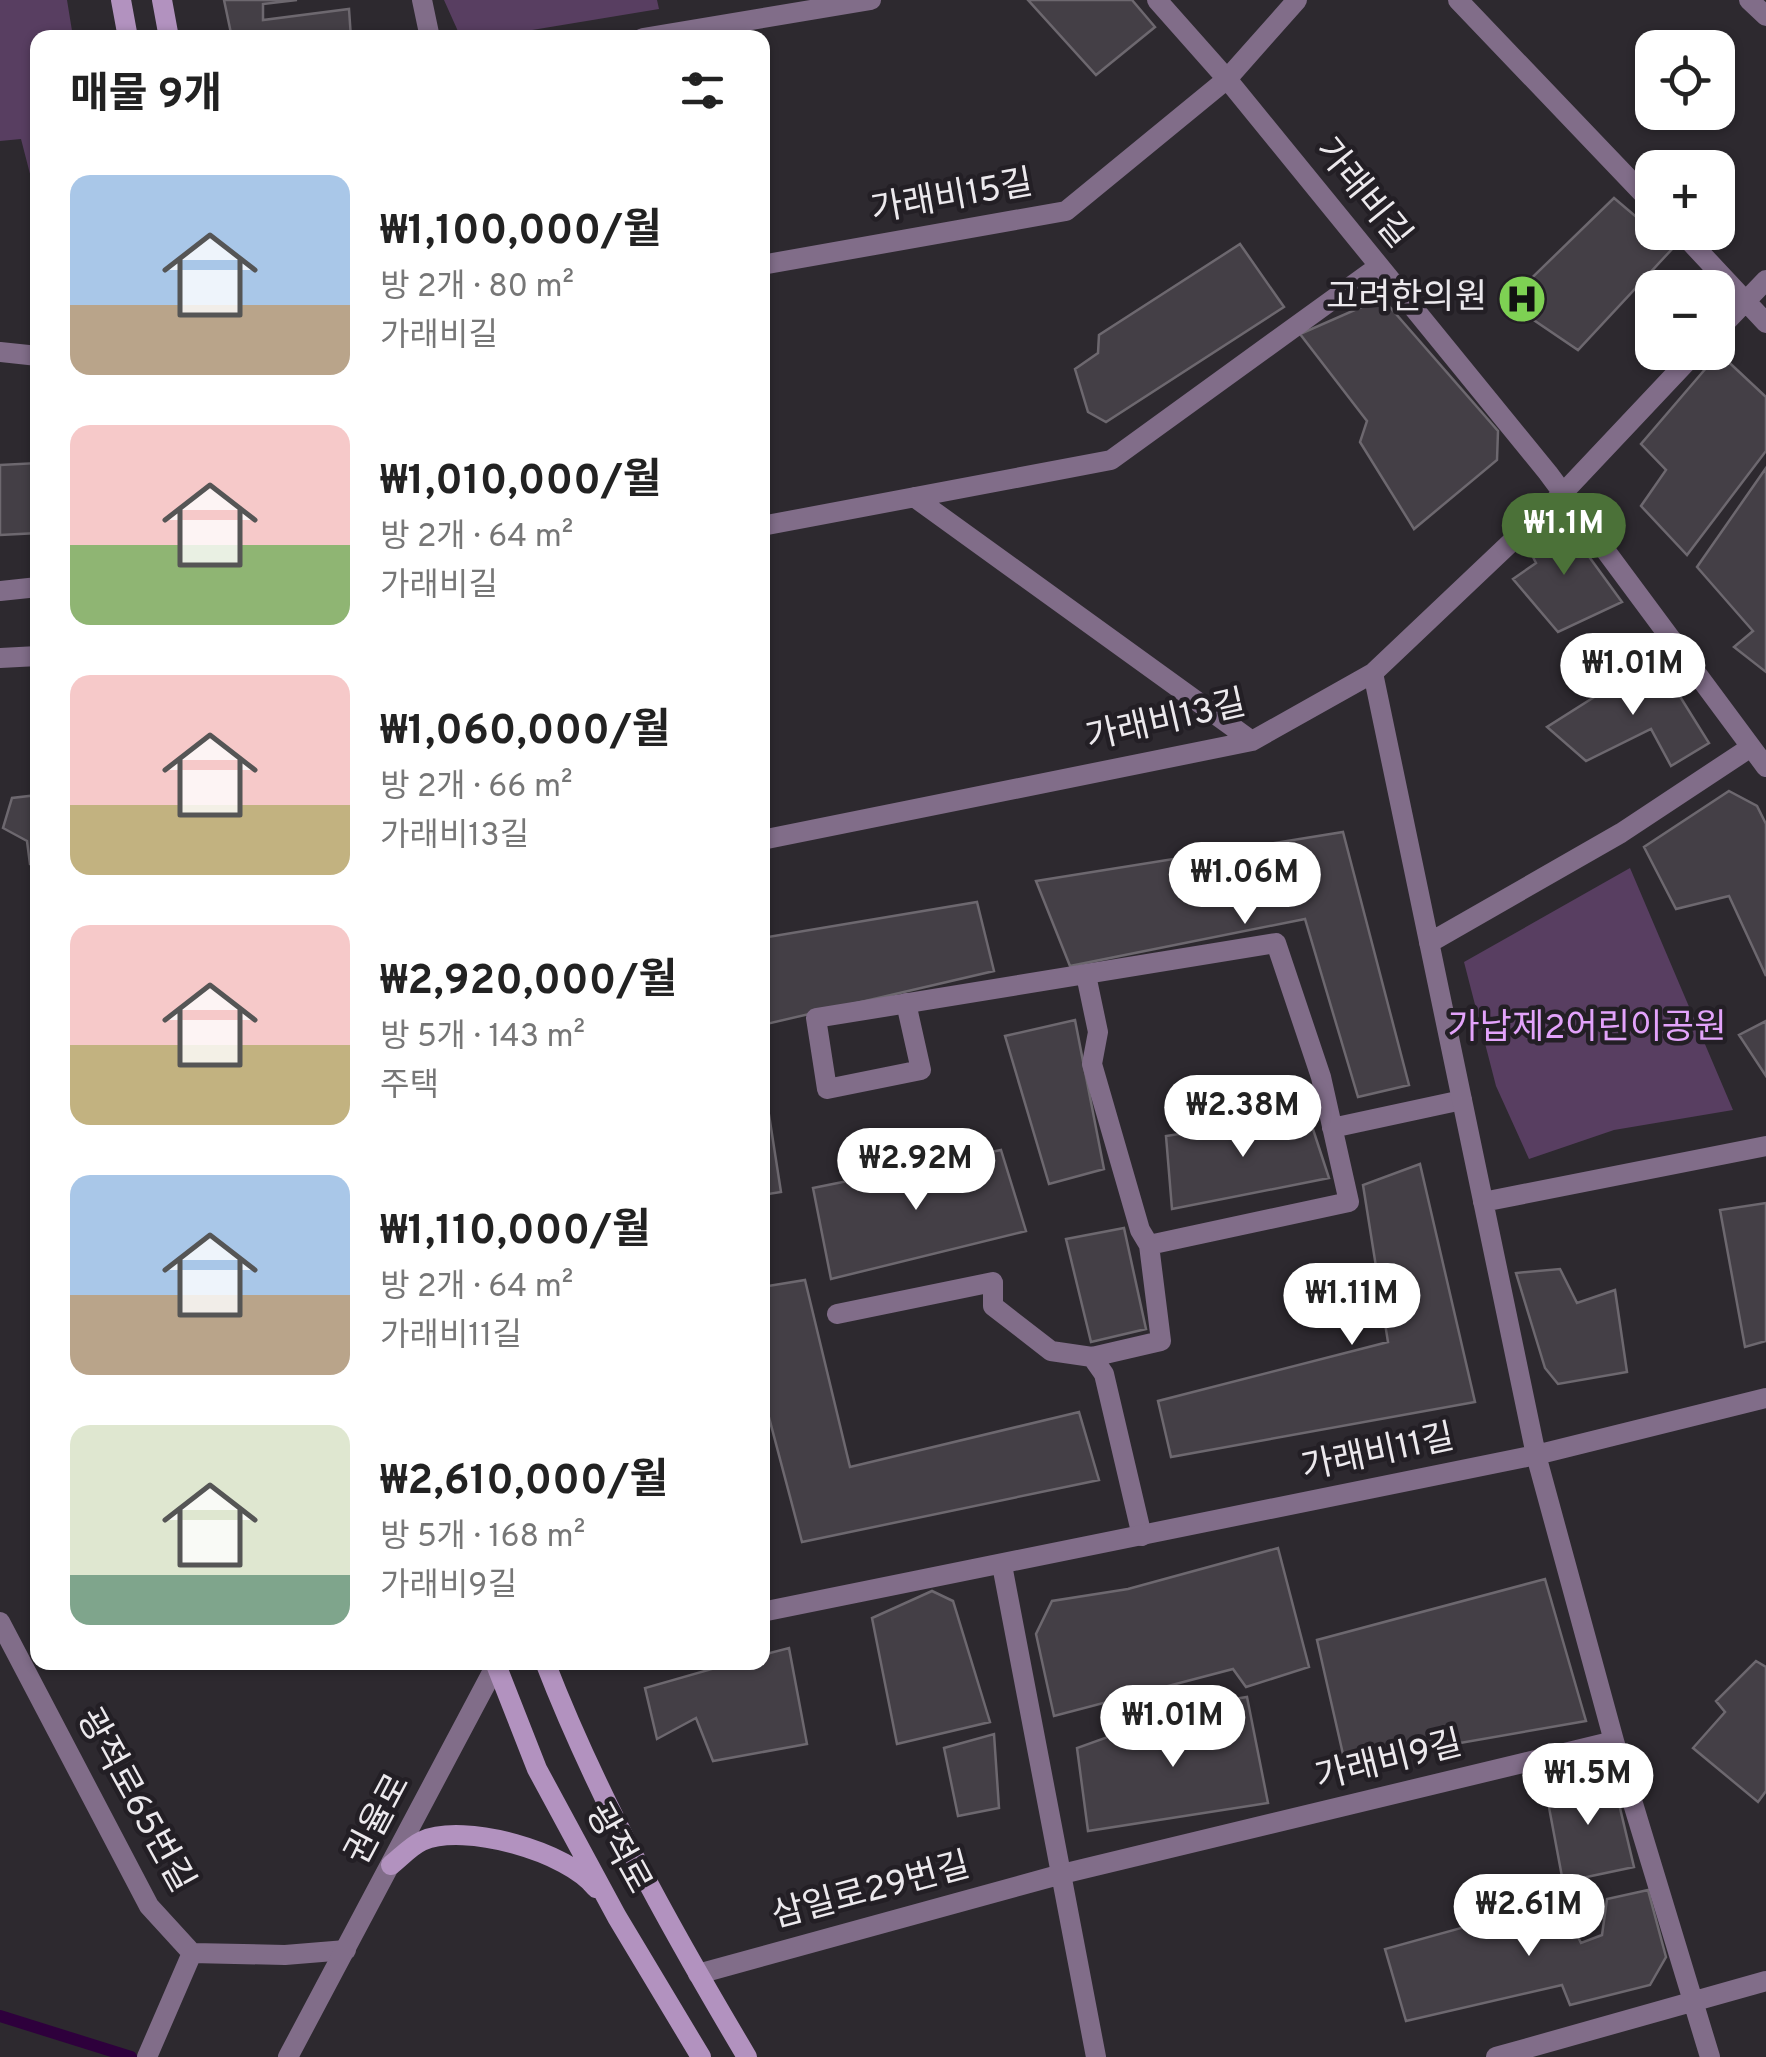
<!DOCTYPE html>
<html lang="ko">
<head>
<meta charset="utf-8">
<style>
	body { margin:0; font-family:Overpass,"Noto Sans KR",sans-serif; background:#f6f6f6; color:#222; height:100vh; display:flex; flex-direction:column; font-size:38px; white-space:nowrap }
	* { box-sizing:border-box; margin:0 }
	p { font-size:32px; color:#767676 }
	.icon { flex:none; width:55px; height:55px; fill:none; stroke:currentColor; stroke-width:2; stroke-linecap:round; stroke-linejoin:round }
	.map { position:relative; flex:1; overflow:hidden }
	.sheet { position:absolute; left:30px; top:30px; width:740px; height:1640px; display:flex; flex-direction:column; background:#fff; border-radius:20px; box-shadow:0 2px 8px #0004 }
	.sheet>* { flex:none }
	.fabs { position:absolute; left:1635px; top:30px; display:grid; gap:20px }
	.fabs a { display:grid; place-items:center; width:100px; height:100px; border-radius:20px; background:#fff; box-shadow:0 2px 8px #0004; font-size:50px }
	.price { position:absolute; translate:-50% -85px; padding:0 22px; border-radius:35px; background:#fff; color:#222; font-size:32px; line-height:65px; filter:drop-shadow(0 2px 5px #0008) }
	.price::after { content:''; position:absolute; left:50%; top:60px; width:30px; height:22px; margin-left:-15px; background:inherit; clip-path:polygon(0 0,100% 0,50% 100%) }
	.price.selected { background:#4b7138; color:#fff }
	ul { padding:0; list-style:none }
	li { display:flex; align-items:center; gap:30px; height:250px; padding:0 40px }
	li span { display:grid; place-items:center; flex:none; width:280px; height:200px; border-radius:20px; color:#555 }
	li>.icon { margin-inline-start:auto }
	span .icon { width:120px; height:120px; fill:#fffc; stroke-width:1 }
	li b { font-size:42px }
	h2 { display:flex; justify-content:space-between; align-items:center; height:120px; padding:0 40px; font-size:42px }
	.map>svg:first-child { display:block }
	.green { fill:#583e61 }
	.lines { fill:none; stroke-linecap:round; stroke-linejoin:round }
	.stream { stroke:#2e003c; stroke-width:12 }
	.building { fill:#443f46; stroke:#6d686f; stroke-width:2.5 }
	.service { stroke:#816d89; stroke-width:20 }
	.minor { stroke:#816d89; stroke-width:20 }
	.tertiary { stroke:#816d89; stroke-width:20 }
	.secondary { stroke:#b292bf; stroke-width:20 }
	.labels { text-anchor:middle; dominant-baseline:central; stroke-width:9; stroke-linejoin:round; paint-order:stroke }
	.street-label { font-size:35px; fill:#ece9ed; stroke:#231f25 }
	.poi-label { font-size:35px; fill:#ece9ed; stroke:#231f25; text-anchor:end }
	.park-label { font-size:35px; fill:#e3a3fb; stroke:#231f25 }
</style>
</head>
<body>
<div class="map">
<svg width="1766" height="2057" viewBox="0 0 1766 2057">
	<rect width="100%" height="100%" fill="#2d292f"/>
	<path class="green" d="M0,0h67l6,37 -35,1 -1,163 -16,-62 -21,2z
		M444,0h213l2,9 -169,28 -29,1z
		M1630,868l103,242 -119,20 -85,29 -33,-73 -32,-124z"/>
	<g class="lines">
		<path class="stream" d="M0,2016l131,41"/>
	</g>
	<path class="building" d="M224,0h73l-34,4v16l86,-11 2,29h-119z
		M1028,0h104l23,27 -59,48z
		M1614,198l59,50 -95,102 -71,-48z
		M1240,244l44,63 -178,115 -18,-10 -13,-43 23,-16 1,-18z
		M1382,298l116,133 -1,29 -83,69 -54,-87 7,-21 -67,-87z
		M1719,353l47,44v54l-79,104 -46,-49 25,-36 -25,-26z
		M38,463v70l-38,2v-70z
		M1766,468v204l-32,-25 19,-16 -56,-64z
		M1558,514l64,88 -64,30 -45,-53 23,-16 -10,-20z
		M1656,658l53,85 -38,23 -20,-37 -65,32 -39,-34z
		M1729,791l28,15 9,18v152l-37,-80 -53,13 -32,-62z
		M38,795v69h-8l-3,-23 -24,-13 9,-30z
		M1343,832l66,253 -51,12 -53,-178 -235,47 -34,-85z
		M977,902l17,69 -232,54v-87z
		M1075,1020l29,149 -55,15 -44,-148z
		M1766,1021v55l-27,-41z
		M762,1070l19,122 -19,3z
		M1308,1114l21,64 -157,31 -6,-73z
		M1001,1150l25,81 -195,48 -18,-91z
		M1420,1164l55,238 -304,55 -13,-56 230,-59 -25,-157z
		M1766,1203v138l-21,6 -25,-137z
		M1124,1228l22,101 -55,13 -25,-103z
		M1560,1269l17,34 38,-13 12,82 -69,12 -13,-16 -29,-95z
		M805,1280l45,187 229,-55 20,68 -297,62 -40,-151v-104z
		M1278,1548l31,119 -63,20 -13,-18 -179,47 -18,-82 16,-33 76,-12z
		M1545,1579l41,142 -241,42 -28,-123z
		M932,1591l21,10 37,121 -93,22 -25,-126z
		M789,1648l18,96 -94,17 -17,-43 -39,21 -12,-51 91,-26h26v-7z
		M1756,1661l10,6v124l-8,11 -65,-54 32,-36 -9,-11z
		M1247,1697l21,106 -180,28 -11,-83 100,-36 7,23 25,-3v-29z
		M994,1734l5,74 -41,8 -14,-68z
		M1594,1773l21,14 19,80 -71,15 -18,-96z
		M1648,1890l18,67 -16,28 -80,20 -8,-20 -156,36 -21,-72 170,-47 14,17 12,24 21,-8 5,-36z"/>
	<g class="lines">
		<path class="service" d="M0,591l38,-4
			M1086,975l12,57 -6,32 48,166 9,15 12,96 -69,16 12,17 38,162
			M906,1003l15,67 -94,19 -11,-71 460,-75 45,134 28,125 -200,43
			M1332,1128l130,-28
			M837,1314l156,-32v24l58,45 41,6"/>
		<path class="minor" d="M422,0l8,38
			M1157,0l70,79 321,394 218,294
			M1458,0l194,203
			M1749,0l17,16
			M643,38l228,-38
			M1681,232l85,91
			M762,265l304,-54 161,-132 70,-79
			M1718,330l48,-50
			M0,352l38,4
			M914,497l338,244
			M762,526l349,-66 268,-194
			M0,658l38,-2
			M1373,673l163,782 78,286 96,316
			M762,840l490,-99 121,-68 190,-180 133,-141
			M1429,943l192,-110 130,-86
			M1483,1202l283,-56
			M1002,1565l94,492
			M762,1612l774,-157 230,-57
			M0,1622l149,284 43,47 93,2 61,-5
			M698,1974l364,-100 552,-133
			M147,2057l45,-104
			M1496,2057l270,-76"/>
		<path class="tertiary" d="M288,2057l208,-392"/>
		<path class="secondary" d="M121,0l7,38
			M162,0l7,38
			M495,1662l42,107 80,148 84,140
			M545,1662c53,137 127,269 202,395
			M391,1865c9,-7 20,-19 31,-24 42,-19 147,11 174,47"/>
	</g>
	<defs>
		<g id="hospital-disc" transform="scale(2.5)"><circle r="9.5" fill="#7ed153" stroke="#231f25"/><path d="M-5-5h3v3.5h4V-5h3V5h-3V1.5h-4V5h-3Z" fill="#111"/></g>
	</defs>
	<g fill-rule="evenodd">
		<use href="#hospital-disc" x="1522" y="299"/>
	</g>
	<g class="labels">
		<g class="street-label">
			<text transform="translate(1362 194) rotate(51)">가래비길</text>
			<text transform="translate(952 198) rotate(-10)">가래비15길</text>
			<text transform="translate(1166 722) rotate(-13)">가래비13길</text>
			<text transform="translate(1378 1454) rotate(-12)">가래비11길</text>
			<text transform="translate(1389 1762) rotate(-14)">가래비9길</text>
			<text transform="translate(134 1801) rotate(61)">광적로65번길</text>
			<text transform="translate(379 1820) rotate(-62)">권율로</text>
			<text transform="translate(617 1849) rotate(61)">광적로</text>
			<text transform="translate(871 1892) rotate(-15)">삼일로29번길</text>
		</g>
		<g class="poi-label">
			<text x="1487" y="299">고려한의원</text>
		</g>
		<g class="park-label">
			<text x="1587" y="1029">가납제2어린이공원</text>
		</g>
	</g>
</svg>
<div class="fabs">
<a><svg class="icon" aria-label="locate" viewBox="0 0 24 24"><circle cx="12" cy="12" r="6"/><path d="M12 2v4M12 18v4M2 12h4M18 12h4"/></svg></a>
<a>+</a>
<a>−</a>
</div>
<b class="price selected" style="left:1564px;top:578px">₩1.1M</b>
<b class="price" style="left:1633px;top:718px">₩1.01M</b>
<b class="price" style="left:1245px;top:927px">₩1.06M</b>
<b class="price" style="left:1243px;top:1160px">₩2.38M</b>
<b class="price" style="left:916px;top:1213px">₩2.92M</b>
<b class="price" style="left:1352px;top:1348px">₩1.11M</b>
<b class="price" style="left:1173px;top:1770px">₩1.01M</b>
<b class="price" style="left:1588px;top:1828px">₩1.5M</b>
<b class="price" style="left:1529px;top:1959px">₩2.61M</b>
<section class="sheet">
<h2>매물 9개<svg class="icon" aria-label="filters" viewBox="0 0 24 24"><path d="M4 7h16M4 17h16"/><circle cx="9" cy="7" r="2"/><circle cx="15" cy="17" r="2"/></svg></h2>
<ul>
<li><span style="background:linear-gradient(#a9c7e8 65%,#b9a48a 0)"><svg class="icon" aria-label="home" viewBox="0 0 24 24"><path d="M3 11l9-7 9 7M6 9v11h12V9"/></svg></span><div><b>₩1,100,000/월</b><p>방 2개 · 80 m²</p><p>가래비길</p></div></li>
<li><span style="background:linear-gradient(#f6c9c9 60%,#8fb573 0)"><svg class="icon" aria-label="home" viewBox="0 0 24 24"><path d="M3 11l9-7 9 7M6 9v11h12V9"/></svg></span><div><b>₩1,010,000/월</b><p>방 2개 · 64 m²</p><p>가래비길</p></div></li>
<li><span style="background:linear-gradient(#f6c9c9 65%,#c2b280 0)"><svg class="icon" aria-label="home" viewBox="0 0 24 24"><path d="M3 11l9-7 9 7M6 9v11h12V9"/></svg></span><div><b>₩1,060,000/월</b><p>방 2개 · 66 m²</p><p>가래비13길</p></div></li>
<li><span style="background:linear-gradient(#f6c9c9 60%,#c2b280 0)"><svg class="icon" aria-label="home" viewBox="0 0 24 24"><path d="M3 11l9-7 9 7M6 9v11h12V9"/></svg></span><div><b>₩2,920,000/월</b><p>방 5개 · 143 m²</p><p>주택</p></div></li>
<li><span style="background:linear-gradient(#a9c7e8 60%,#b9a48a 0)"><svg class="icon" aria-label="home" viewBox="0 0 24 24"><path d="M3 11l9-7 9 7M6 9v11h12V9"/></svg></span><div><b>₩1,110,000/월</b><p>방 2개 · 64 m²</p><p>가래비11길</p></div></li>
<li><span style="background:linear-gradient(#dfe7d0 75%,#7fa58c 0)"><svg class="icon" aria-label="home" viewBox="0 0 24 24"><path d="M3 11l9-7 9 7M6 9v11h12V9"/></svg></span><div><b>₩2,610,000/월</b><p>방 5개 · 168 m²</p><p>가래비9길</p></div></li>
</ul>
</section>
</div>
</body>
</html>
